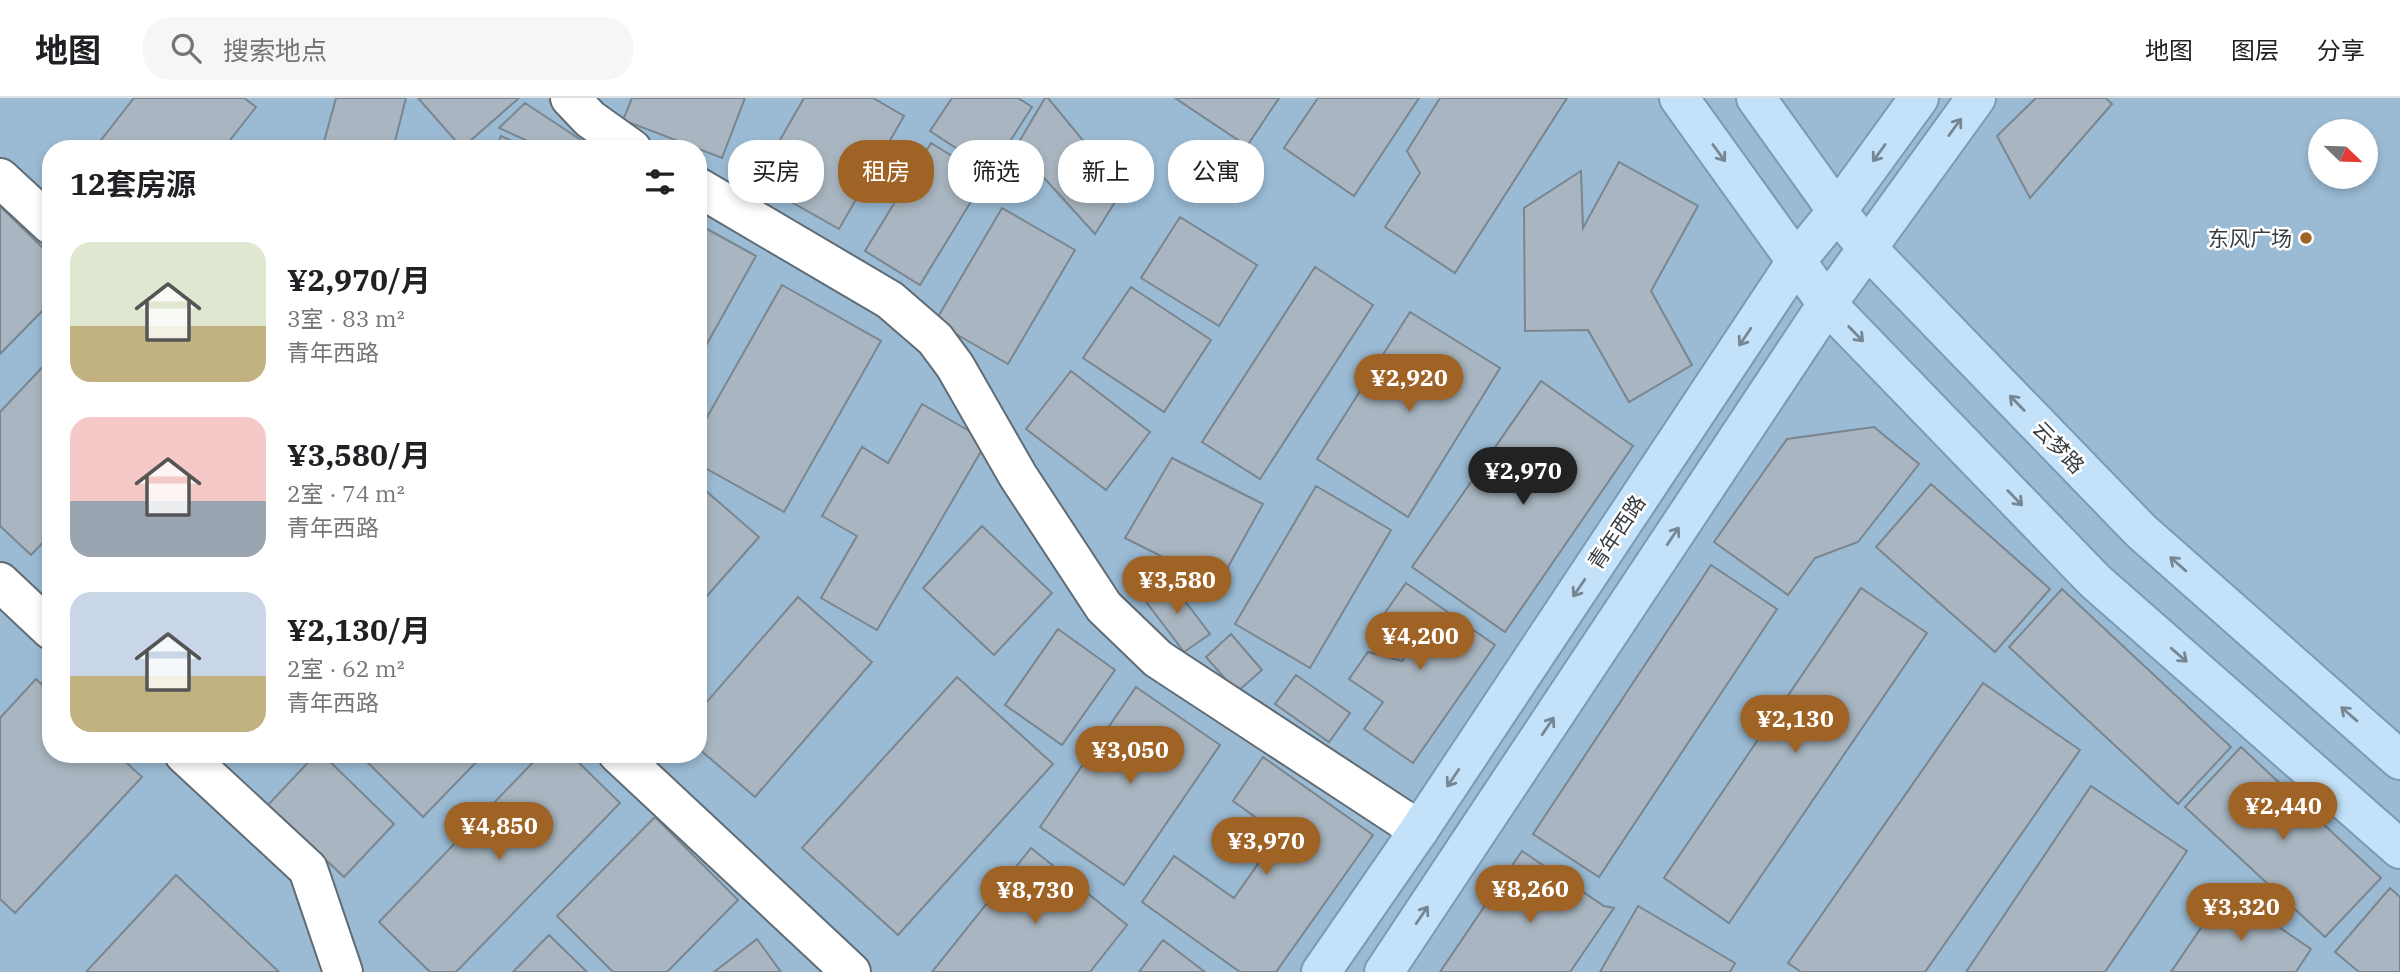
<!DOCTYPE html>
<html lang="zh">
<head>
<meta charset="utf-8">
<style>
	body { margin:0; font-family:"IBM Plex Serif","Noto Sans SC",serif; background:#f6f6f6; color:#202124; height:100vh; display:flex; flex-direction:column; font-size:26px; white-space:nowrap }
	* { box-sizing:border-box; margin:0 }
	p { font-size:23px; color:#757577 }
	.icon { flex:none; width:38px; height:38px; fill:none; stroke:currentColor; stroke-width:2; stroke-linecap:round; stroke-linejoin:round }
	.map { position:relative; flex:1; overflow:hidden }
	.drawer { position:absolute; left:42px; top:42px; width:665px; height:623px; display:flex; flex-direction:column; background:#fff; border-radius:28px; box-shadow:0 4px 10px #0003 }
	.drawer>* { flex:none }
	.guide { position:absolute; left:728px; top:42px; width:665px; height:63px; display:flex; gap:14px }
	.needle { width:46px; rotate:113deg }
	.tools { position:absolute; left:2308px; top:21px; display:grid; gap:14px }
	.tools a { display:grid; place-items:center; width:70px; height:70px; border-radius:50%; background:#fff; box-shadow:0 4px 10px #0003; font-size:35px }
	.price { position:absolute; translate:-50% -60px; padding:0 16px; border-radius:24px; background:#a06326; color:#fff; font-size:23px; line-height:46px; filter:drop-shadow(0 2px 4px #0008) }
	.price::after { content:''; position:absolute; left:50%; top:42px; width:21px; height:16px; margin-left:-10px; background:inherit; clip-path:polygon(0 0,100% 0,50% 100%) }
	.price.current { background:#222; color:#fff }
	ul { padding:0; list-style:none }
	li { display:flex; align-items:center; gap:21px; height:175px; padding:0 28px }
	li span { display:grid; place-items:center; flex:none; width:196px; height:140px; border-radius:21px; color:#555 }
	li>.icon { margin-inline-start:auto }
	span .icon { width:84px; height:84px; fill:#fffc; stroke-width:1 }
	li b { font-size:30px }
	h2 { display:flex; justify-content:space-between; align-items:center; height:84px; padding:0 28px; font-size:30px }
	.chip { padding:0 24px; border-radius:28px; background:#fff; box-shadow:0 4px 10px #0003; font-size:24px; line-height:63px }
	.chip.current { background:#a06326; color:#fff }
	header { display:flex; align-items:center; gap:42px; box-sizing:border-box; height:98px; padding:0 35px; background:#fff; border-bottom:2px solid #e0e0e0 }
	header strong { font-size:33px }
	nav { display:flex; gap:38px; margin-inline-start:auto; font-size:24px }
	.search { width:490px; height:63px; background:#f6f6f6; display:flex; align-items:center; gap:18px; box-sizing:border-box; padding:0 24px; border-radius:28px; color:#757577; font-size:26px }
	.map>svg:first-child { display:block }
	.green { fill:#9bbbd4; fill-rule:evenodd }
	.building { fill:#a9b6c1; stroke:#798690; stroke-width:2 }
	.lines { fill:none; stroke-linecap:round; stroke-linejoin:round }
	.minor-casing { stroke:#606c75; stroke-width:42 }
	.major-casing { stroke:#789ab5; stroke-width:42 }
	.minor { stroke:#fff; stroke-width:38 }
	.major { stroke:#c3e1f8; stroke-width:38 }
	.oneway { stroke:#768693 }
	.poi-dot { fill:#a06326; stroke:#fff; stroke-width:2.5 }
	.labels { text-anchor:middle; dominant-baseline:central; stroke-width:5; stroke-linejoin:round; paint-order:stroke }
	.poi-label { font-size:21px; fill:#373c41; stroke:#fff; text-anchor:end }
	.street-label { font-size:21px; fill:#373c41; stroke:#fff }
</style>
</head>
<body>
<header>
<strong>地图</strong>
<div class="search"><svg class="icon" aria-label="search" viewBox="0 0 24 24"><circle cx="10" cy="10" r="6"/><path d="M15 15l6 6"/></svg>搜索地点</div>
<nav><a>地图</a><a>图层</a><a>分享</a></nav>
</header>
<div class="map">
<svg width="2400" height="874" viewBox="0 0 2400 874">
	<rect width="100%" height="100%" fill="#d4e2ed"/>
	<path class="green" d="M0,0h2400v874h-2400zM2320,33h46v46h-46zM51,51h647v605h-647z"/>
	<path class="building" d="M134,0h110l12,9 -33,42h-129z
		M336,0h70l-13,51h-71z
		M418,0h101l-57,50z
		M632,0h113l-23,60 -99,-38z
		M804,0h69l31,18 -65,113 -83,-47z
		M952,0h66l14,9 -41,64 -61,-40z
		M1045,0h3l75,91 -28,45 -79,-87z
		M1175,0h104l-32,48z
		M1318,0h101l-65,98 -70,-48z
		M1440,0h127l-112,175 -70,-46 35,-54 -13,-22z
		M2036,0h70l6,6 -82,94 -33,-62z
		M525,5l59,39 -10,7h-29l-46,-21z
		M501,38l29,13h-34z
		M931,45l55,34 -66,108 -55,-34z
		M1619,64l79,44 -47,85 41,74 -63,37 -41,-72 -63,1 -1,-123 57,-37 2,57z
		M0,108l51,50v46l-51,52z
		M1002,110l73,42 -67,114 -73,-42z
		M1180,119l77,48 -38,61 -78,-48z
		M698,126l58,32 -58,104z
		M1315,169l58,38 -113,174 -58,-37z
		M782,187l99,56 -97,171 -86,-48v-31z
		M1131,189l80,53 -47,72 -81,-54z
		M1410,214l90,56 -92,149 -91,-58z
		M51,260v176l-20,21 -31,-29v-114z
		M1071,273l79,61 -44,58 -80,-61z
		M1541,283l92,65 -128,186 -93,-65z
		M922,306l65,37 -110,189 -56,-32 36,-62 -35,-20 40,-69 26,16z
		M1874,329l45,37 -61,78 -43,16 -27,37 -74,-53 73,-103z
		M1172,360l91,46 -45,81 -93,-47z
		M698,386l61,53 -61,69z
		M1931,386l119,105 -55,63 -119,-105z
		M1316,388l75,44 -81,138 -75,-44z
		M982,428l70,67 -58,62 -71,-67z
		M1711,467l66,44 -178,268 -66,-43z
		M1169,482l41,54 -26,18 -40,-53z
		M1406,485l89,62 -82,118 -49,-34 19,-27 -34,-23 19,-27 34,9 12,-17 -34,-24z
		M1861,490l66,45 -198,290 -65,-45z
		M2062,491l169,158 -53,57 -169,-157z
		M798,499l74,65 -117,135 -57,-49v-36z
		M1058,531l57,41 -53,75 -57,-40z
		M1231,536l31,36 -25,22 -31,-35z
		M1296,577l54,38 -21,29 -54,-38z
		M957,579l96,87 -155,171 -96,-87z
		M36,581l15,14v61h66l25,23 -127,136 -15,-14v-181z
		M1983,585l97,67 -155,222h-124l-13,-9z
		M1136,589l84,58 -96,140 -84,-58z
		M2241,649l140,131 -56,59 -140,-130z
		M316,656h6l72,70 -50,53 -76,-72z
		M359,656h125l-61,63z
		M541,656h29l50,49 -164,169h-26l-51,-50z
		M1263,659l110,78 -97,137h-36l-98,-70 32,-46 60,42 45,-64 -46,-33z
		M2091,688l96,65 -82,121h-139z
		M655,719l83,83 -71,72h-54l-56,-56z
		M1031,750l96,77 -37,47h-158z
		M1522,753l82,55 10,2 -44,64h-130z
		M176,777l103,97h-193z
		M2390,790l10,9v75h-41l-24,-20z
		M2226,793l85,58 -15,23h-125z
		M1638,808l97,57 -5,9h-130z
		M549,837l38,37h-74z
		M757,841l24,33h-67z
		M1163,842l42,32h-66z"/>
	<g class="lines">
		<g class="minor-casing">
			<path id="minor" d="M570,0l20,21 42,30
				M0,80l51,47
				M698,89l192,113 45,39 20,27 63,110 86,131 54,52 261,171
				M0,484l51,48
				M184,656l124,115 35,103
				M618,656l233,218"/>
		</g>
		<g class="major-casing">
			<path id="major" d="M1679,0l148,206 268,277 305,268
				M1756,0l81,113 30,37 274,283 259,229
				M1321,874l98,-142 378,-570 40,-49 82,-113
				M1384,874l443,-668 149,-206"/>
		</g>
		<use href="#minor" class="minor"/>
		<use href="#major" class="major"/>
	</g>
	<defs><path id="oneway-shaft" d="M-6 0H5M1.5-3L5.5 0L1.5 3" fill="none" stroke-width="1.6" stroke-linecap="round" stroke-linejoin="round" transform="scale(1.75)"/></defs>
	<g class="oneway">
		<use href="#oneway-shaft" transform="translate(1955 29) rotate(-54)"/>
		<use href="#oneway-shaft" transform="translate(1719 55) rotate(54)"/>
		<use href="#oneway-shaft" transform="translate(1879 55) rotate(126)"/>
		<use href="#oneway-shaft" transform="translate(1856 236) rotate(46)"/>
		<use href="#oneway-shaft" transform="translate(1745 239) rotate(124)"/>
		<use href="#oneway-shaft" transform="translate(2017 305) rotate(-134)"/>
		<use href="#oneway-shaft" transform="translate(2015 400) rotate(46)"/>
		<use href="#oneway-shaft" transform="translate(1673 438) rotate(-56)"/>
		<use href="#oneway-shaft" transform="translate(2178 466) rotate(-139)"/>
		<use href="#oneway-shaft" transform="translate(1579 490) rotate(124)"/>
		<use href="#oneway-shaft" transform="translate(2179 557) rotate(41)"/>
		<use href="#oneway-shaft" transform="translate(2349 616) rotate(-139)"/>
		<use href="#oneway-shaft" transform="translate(1548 628) rotate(-56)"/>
		<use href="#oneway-shaft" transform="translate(1453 680) rotate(124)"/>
		<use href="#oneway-shaft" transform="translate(1422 817) rotate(-56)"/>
	</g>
	<circle class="poi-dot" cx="2306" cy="140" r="7"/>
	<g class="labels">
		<g class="poi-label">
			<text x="2292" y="140">东风广场</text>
		</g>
		<g class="street-label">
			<text transform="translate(2059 349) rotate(46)">云梦路</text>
			<text transform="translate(1616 434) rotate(-56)">青年西路</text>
		</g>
	</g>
</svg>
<div class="tools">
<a><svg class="needle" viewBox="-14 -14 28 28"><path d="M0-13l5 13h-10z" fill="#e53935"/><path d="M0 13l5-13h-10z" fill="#757577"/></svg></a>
</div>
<b class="price" style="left:1409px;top:316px">¥2,920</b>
<b class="price current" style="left:1523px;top:409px">¥2,970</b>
<b class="price" style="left:1177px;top:518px">¥3,580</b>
<b class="price" style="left:1420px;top:574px">¥4,200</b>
<b class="price" style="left:1795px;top:657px">¥2,130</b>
<b class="price" style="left:1130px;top:688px">¥3,050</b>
<b class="price" style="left:2283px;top:744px">¥2,440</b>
<b class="price" style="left:499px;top:764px">¥4,850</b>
<b class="price" style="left:1266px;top:779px">¥3,970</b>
<b class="price" style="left:1530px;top:827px">¥8,260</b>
<b class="price" style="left:1035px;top:828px">¥8,730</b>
<b class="price" style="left:2241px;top:845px">¥3,320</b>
<div class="guide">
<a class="chip">买房</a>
<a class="chip current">租房</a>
<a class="chip">筛选</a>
<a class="chip">新上</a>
<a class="chip">公寓</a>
</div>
<section class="drawer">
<h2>12套房源<svg class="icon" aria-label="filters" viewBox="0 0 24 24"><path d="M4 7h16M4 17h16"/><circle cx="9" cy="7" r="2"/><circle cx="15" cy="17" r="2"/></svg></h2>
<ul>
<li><span style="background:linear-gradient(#dfe7d0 60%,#c2b280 0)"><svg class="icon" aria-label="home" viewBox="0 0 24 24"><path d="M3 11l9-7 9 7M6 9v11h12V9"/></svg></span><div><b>¥2,970/月</b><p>3室 · 83 m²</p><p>青年西路</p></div></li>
<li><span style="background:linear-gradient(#f6c9c9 60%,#9aa5b1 0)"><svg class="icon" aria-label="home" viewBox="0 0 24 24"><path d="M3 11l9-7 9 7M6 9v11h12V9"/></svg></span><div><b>¥3,580/月</b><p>2室 · 74 m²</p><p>青年西路</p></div></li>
<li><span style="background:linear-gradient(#c9d6e8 60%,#c2b280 0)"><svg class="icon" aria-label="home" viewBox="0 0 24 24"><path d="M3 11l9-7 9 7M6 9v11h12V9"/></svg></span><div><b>¥2,130/月</b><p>2室 · 62 m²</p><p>青年西路</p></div></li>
</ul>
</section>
</div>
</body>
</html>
